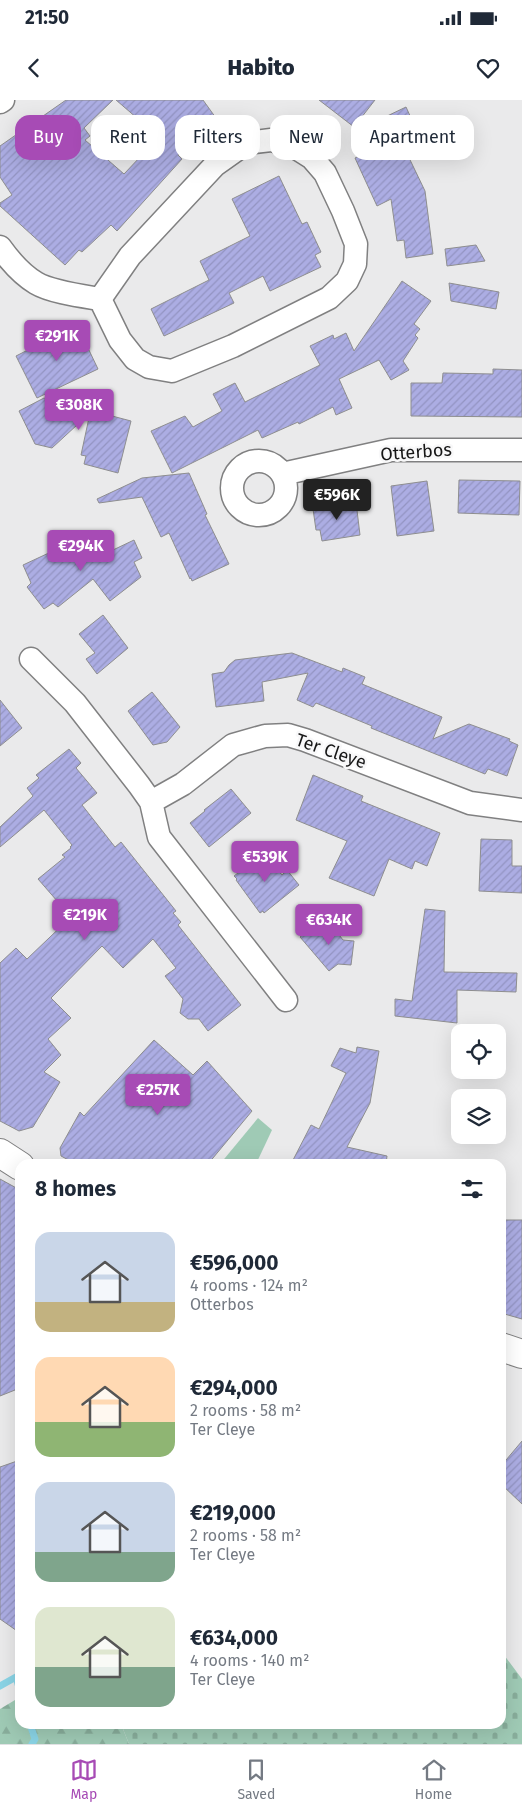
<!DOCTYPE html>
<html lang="en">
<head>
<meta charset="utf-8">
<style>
	body { margin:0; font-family:"Fira Sans",sans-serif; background:#f6f6f7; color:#1f2937; height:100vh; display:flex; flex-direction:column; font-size:19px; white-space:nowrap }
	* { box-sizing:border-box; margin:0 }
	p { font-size:16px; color:#747a83 }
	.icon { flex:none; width:28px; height:28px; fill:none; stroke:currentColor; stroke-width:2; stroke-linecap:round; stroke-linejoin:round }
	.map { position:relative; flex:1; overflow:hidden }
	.side { position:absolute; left:15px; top:1059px; width:491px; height:570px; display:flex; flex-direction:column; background:#fff; border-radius:15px; box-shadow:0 5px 20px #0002 }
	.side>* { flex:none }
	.hud { position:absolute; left:15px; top:15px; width:492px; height:45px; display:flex; gap:10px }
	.buttons { position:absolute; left:451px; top:924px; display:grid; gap:10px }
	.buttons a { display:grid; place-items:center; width:55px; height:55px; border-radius:10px; background:#fff; box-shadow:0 5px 20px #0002; font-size:25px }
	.price { position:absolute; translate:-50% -42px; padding:0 11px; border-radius:5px; background:#a74bb5; color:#fff; font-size:16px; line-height:32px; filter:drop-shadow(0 1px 2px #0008) }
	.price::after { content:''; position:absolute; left:50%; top:30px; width:15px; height:11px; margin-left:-8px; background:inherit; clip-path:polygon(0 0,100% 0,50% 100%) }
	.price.current { background:#222; color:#fff }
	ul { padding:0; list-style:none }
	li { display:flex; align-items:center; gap:15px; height:125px; padding:0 20px }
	li span { display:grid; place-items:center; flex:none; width:140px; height:100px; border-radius:15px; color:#555 }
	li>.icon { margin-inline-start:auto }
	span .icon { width:60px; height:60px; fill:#fffc; stroke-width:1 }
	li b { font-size:21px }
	h2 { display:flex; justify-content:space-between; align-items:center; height:60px; padding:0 20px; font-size:21px }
	.pill { padding:0 18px; border-radius:15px; background:#fff; box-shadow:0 5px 20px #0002; font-size:18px; line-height:45px }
	.pill.current { background:#a74bb5; color:#fff }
	.status { display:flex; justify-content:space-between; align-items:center; height:35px; padding:0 25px; background:#fff; direction:ltr }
	.status svg { height:14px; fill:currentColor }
	header { display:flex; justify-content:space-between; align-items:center; height:65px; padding:0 20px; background:#fff; font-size:22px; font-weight:800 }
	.tab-bar { display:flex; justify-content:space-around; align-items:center; height:70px; border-top:1px solid #e0e1e3; background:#fff; font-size:14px; color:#747a83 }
	.tab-bar a { display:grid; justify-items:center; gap:2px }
	.tab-bar .current { color:#a74bb5 }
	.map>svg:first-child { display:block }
	.grass { fill:#9fcab5 }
	.forest { fill:url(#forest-firs) }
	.cemetery { fill:url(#cemetery-stones) }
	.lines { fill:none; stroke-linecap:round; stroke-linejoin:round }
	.stream { stroke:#8ad4e6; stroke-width:7 }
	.building { fill:url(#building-hatch); stroke:#8e8e8f }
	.minor-casing { stroke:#808081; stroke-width:25 }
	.major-casing { stroke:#808081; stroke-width:30 }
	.minor { stroke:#fff; stroke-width:22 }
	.major { stroke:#fff; stroke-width:28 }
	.labels { text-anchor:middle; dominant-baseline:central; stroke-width:5; stroke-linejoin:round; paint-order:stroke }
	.street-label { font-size:18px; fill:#161616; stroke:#f8f8f9 }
</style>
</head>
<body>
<div class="status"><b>21:50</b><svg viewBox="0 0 49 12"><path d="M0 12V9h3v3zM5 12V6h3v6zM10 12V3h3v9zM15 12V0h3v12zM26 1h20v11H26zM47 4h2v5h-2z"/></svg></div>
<header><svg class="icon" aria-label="back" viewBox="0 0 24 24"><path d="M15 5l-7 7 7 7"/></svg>Habito<svg class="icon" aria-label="heart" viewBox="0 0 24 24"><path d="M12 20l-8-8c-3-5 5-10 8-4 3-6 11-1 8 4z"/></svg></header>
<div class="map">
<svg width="522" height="1644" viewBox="0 0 522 1644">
	<defs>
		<pattern id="forest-firs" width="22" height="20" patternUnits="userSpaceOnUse" patternTransform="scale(1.25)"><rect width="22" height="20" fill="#9fcab5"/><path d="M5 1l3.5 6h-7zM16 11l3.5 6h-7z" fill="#88ad9b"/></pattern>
		<pattern id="cemetery-stones" width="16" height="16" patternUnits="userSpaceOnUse" patternTransform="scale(1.25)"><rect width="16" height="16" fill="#9fcab5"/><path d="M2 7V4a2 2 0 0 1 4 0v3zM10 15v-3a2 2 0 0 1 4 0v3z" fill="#88ad9b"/></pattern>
		<pattern id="building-hatch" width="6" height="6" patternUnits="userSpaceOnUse" patternTransform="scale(1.25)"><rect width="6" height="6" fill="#acade3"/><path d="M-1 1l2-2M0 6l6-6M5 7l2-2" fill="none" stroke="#9394c2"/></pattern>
	</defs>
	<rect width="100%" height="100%" fill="#eaeaeb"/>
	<path class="grass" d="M258,1018l14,12 -16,34h-36z"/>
	<path class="forest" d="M20,1597v27h101l8,20h-129v-35z"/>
	<path class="cemetery" d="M501,1551l21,28v65h-393l-8,-20h380z"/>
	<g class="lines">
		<path class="stream" d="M0,1586l16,-9 4,14
			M30,1624l5,15 -3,5"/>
	</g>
	<path class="building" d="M66,0h47l-29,28 6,8 -5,4 39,34 35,-37 -43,-37h87l18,25 -43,30 4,4 -65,72 -6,-6 -29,27 -3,-2 -14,15 -65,-59v-3l12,-8 -12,-18v-31z
		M319,0h56l-21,27z
		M406,7l11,24 -17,8 25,52 8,63 -27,4 -2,-18 -7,1 -6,-42 -14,7 -22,-48 24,-11 -21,-17z
		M279,76l23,48 5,-2 14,30 -6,3 6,12 -51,24 -7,-15 -34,17 5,10 -70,33 -13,-27 58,-29 -9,-19 50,-25 -18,-37z
		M476,145l9,16 -38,5 -2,-17z
		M402,181l29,20 -17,23 6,5 -5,6 3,3 -15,23 6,9 -18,10 -12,-20 -40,19 13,29 -16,7 -3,-8 -34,17 -1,-2 -36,16 -4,-8 -86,43 -21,-42 34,-15 8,11 29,-16 -9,-17 22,-11 10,19 75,-37 -10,-19 23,-11 1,4 12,-6 8,18z
		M449,183l50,9 -3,17 -45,-8z
		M77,225l21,44 -61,29 -21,-42z
		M493,269l29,1v47l-111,-1v-33h31l1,-10 50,1z
		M44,298l87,23 -13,52 -34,-9 2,-8 -5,-1 9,-42 -38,35 -17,-4 -16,-33z
		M189,373l18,41 -2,1 24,49 -37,17 -1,-3 -1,1 -21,-46 -8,4 -19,-40 -43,6 -2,-4 45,-21z
		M459,380l61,1 -1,34 -61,-2z
		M427,381l7,50 -37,5 -6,-50z
		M356,402l4,33 -38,6 -2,-11h-4l-3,-21z
		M81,438l11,22 42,-20 8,18 -8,4 7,15 -31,24 -17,-22 -35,28 -5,-4 -9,6 -17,-22 4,-4 -8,-18z
		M103,515l25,33 -31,26 -11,-15 9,-6 -16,-19z
		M292,553l50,19 1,-4 22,9 -3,7 80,33 -9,22 36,-15 41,15 -1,2 9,4 -11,31 -19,-7 -3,5 -114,-46 1,-2 -56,-23 -3,4 -16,-7 11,-27 -46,9 2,19 -48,6 -4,-33 12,-2 5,-7 6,-5z
		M152,592l28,35 -13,15 -14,3 -25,-34z
		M0,600l22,28 -22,18z
		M69,649l12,14 -5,5 21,25 -15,12 33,42 6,-5 55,69 -3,2 8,9 -3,3 63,80 -33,26 -9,-12h-11l-8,-6 3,-14 -18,-23 11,-8 -23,-29 -30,29 -21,-22 -51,52 20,20 -23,21 13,16 -17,17 16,10 -27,45 -14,4 -19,-10v-158l16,-15 11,11 44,-42 -33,-38 27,-22 -3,-2 9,-7 -1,-1 2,-2 -28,-35 -44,37v-20l33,-31 -6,-8 12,-10 -3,-3z
		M313,675l50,21 -2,5 79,32 -13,33 -12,-5 -3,8 -23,-10 -15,37 -45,-18 18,-37 -51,-21z
		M231,689l20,24 -42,34 -19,-24 15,-12 -1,-1z
		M481,739l31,1v26h10v27l-43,-2z
		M264,753l18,22 5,-5 12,15 -35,28 -1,-2 -3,2 -24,-33 1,-1 -3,-3z
		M425,809l20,2 -1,61 73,1 -1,19 -59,-2v33l-62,-7v-17l17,2z
		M319,822l4,5 6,-5 14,18 11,1 -3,24 -13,-1 -9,7 -29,-34z
		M154,940l39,35 14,-14 45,50 -44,53h-132l-15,-8 -1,-8 20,-36 4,4z
		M357,947l22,4 -9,52 -23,44 40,9 -1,8h-95l20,-39 8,4 27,-56 -15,-7 9,-18 16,5z
		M0,1079l20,11v198l-20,8z
		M501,1120h21v99l-21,-6z
		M522,1341v63l-21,-20v-18z
		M20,1360v173l-20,-14v-152z"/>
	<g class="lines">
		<g class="minor-casing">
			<path id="minor" d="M0,2l3,-2
				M271,40l22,6 19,12 13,15 18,38 13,33 -1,20 -8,17 -18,17 -96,48 -61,25 -23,-4 -14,-8 -15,-19 -20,-41 30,-43 85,-91 31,-22z
				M0,147c10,14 21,27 36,36 15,9 46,13 64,16
				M232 388a27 27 0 1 1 54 0a27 27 0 1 1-54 0Z
				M282,374l109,-24h131
				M31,559l44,44 64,82 12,17 8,35 127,163
				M151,702l32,-18 50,-39 32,-9 23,-1 17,5 165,63 52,7"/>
		</g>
		<g class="major-casing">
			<path id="major" d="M0,1053l20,13
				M501,1247l21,7"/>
		</g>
		<use href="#minor" class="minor"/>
		<use href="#major" class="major"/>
	</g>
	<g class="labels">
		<g class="street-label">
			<text transform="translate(416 352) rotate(-4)">Otterbos</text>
			<text transform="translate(331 651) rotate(19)">Ter Cleye</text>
		</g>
	</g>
</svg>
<div class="buttons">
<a><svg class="icon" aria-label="locate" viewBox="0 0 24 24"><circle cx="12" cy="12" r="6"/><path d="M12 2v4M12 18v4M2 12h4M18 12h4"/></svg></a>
<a><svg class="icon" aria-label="layers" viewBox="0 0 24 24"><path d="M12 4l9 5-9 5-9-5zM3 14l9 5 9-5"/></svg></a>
</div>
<b class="price" style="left:57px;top:262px">€291K</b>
<b class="price" style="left:79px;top:331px">€308K</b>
<b class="price current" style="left:337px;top:421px">€596K</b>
<b class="price" style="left:81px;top:472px">€294K</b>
<b class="price" style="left:265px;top:783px">€539K</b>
<b class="price" style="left:85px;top:841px">€219K</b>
<b class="price" style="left:329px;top:846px">€634K</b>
<b class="price" style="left:158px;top:1016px">€257K</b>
<div class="hud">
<a class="pill current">Buy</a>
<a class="pill">Rent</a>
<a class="pill">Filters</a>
<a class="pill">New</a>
<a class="pill">Apartment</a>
</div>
<section class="side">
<h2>8 homes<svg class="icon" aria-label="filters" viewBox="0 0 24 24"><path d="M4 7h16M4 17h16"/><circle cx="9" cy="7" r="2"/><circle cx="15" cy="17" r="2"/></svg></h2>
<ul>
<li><span style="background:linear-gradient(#c9d6e8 70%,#c2b280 0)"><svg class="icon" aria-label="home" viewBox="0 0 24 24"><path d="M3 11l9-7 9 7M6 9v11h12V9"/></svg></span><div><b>€596,000</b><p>4 rooms · 124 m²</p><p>Otterbos</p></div></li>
<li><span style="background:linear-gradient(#ffd9b3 65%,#8fb573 0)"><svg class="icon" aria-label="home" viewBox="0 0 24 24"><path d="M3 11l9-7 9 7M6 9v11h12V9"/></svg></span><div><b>€294,000</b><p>2 rooms · 58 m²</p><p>Ter Cleye</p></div></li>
<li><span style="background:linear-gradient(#c9d6e8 70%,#7fa58c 0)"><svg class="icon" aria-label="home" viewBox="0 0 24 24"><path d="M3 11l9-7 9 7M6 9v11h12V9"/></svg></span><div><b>€219,000</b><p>2 rooms · 58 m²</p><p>Ter Cleye</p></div></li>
<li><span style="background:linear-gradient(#dfe7d0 60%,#7fa58c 0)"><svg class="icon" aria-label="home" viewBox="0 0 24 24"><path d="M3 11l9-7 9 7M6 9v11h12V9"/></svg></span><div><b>€634,000</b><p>4 rooms · 140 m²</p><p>Ter Cleye</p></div></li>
</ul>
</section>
</div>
<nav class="tab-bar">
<a class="current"><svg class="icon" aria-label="map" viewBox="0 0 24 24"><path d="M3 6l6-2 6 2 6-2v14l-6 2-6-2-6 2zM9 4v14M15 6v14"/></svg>Map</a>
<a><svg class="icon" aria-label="saved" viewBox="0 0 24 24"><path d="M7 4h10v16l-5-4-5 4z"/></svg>Saved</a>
<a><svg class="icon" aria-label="home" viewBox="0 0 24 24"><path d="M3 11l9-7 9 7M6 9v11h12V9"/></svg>Home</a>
</nav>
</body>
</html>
